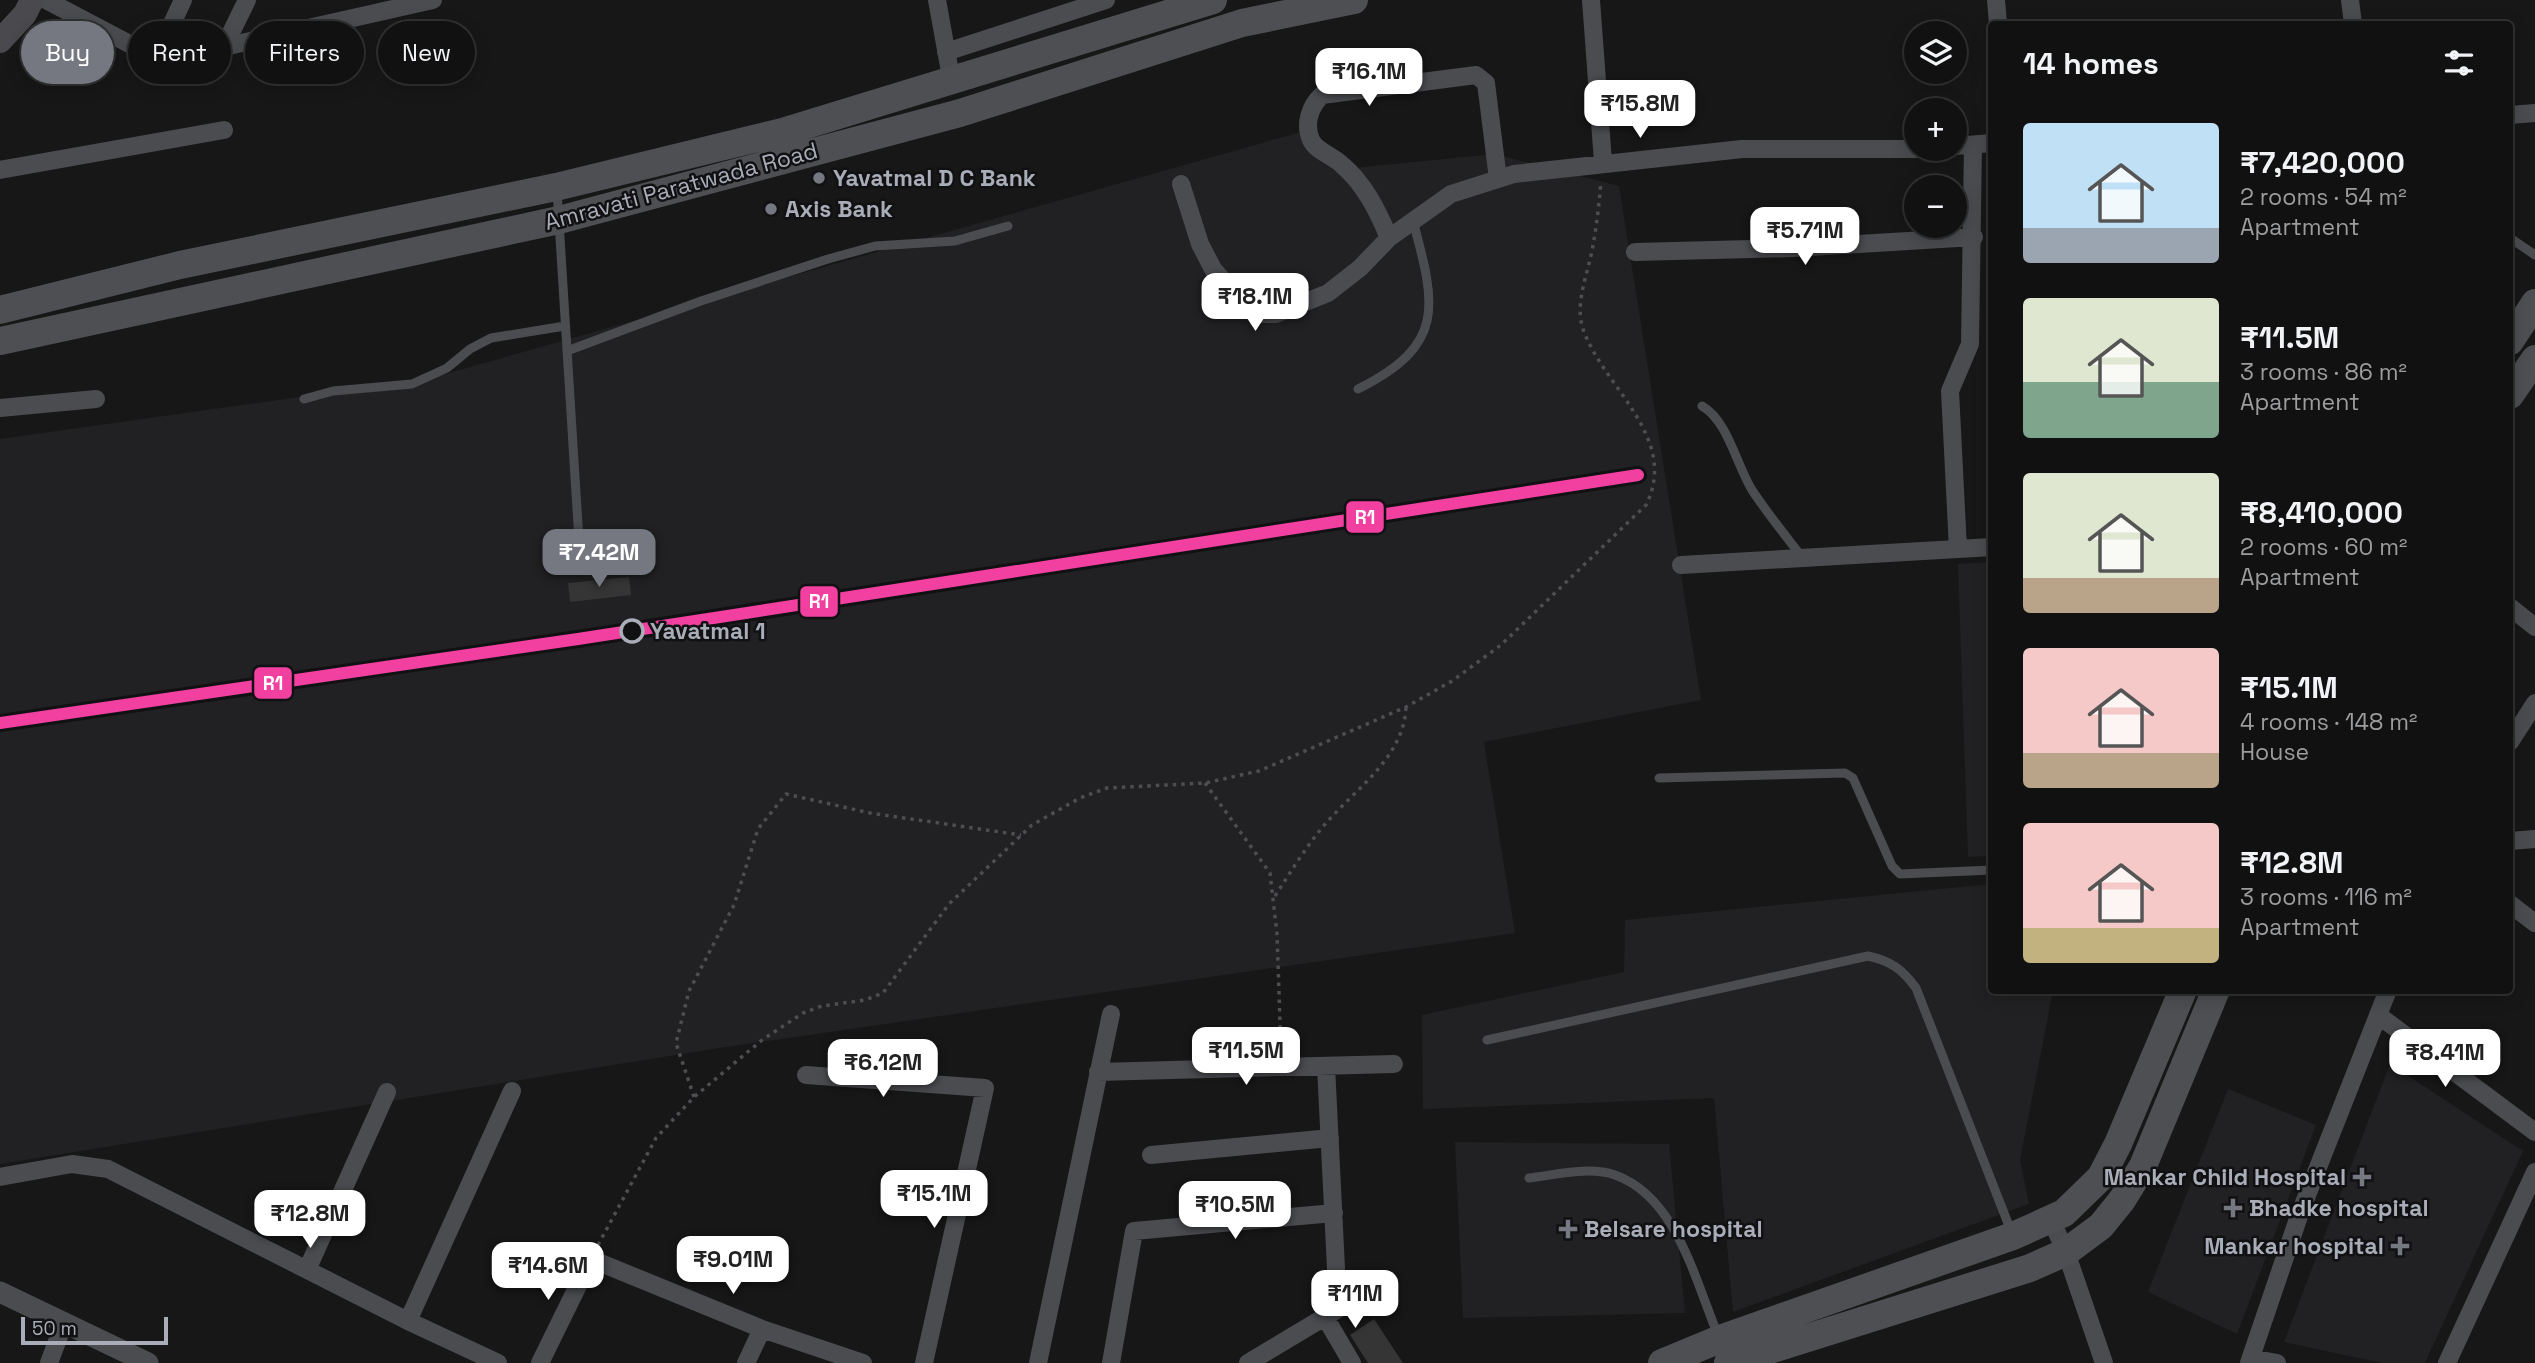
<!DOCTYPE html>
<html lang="en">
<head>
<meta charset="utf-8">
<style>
	body { margin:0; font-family:"Space Grotesk",sans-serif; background:#1e1f1f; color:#f1f3f6; height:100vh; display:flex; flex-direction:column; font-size:26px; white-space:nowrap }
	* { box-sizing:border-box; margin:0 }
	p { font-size:23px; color:#9c9d9f }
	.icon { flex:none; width:38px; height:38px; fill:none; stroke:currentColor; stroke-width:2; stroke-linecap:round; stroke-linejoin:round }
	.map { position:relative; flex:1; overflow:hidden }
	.side { position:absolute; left:1988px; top:21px; width:525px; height:973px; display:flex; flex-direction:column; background:#111; border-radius:7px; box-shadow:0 4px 18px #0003,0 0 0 2px #303131 }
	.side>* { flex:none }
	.guide { position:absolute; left:21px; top:21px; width:665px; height:63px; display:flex; gap:14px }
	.tools { position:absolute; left:1904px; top:21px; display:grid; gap:14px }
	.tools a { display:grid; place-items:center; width:63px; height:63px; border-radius:50%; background:#111; box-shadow:0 4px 18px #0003,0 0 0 2px #303131; font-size:35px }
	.scale { position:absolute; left:21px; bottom:18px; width:147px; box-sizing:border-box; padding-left:7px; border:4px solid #a8adb8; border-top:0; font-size:19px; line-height:24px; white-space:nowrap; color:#a8adb8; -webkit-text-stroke:5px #111113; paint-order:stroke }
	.price { position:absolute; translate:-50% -60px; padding:0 16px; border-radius:14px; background:#fff; color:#222; font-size:23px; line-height:46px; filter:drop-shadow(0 2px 4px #0008) }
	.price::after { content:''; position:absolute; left:50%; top:42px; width:21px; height:16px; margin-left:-10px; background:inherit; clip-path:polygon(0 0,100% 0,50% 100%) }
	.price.on { background:#757880; color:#fff }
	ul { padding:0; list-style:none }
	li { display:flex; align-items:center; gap:21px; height:175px; padding:0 35px }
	li span { display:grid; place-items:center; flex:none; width:196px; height:140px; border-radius:7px; color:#555 }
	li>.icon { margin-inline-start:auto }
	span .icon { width:84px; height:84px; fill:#fffc; stroke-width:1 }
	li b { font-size:30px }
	h2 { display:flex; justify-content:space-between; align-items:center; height:84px; padding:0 35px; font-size:30px }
	.chip { padding:0 24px; border-radius:32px; background:#111; box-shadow:0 4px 18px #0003,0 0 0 2px #303131; font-size:24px; line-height:63px }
	.chip.on { background:#757880; color:#fff }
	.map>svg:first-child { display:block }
	.built { fill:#212123 }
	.building { fill:#353536 }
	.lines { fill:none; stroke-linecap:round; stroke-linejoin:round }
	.path { stroke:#4d4e52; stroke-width:3.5; stroke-dasharray:3.5 5; stroke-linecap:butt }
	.service { stroke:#4b4c50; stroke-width:9 }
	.minor { stroke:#4b4c50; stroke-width:18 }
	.tertiary { stroke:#4b4c50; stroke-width:21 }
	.secondary { stroke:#4a4a4e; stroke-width:24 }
	.primary { stroke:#4d4f52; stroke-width:28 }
	.rail-1-casing { stroke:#111113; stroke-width:18 }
	.rail-1 { stroke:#f240a1; stroke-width:12 }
	.poi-dot { fill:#757880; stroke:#111113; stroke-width:2.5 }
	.stop-dot { fill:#111113; stroke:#a8adb8; stroke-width:3.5 }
	.labels { text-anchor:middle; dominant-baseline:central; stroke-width:5; stroke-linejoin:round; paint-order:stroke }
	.poi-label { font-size:23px; font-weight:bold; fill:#a8adb8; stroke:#111113; text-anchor:start }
	.street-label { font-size:23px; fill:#a8adb8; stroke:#111113 }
	.stop-label { font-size:23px; font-weight:bold; fill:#a8adb8; stroke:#111113; text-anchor:start }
	.line-badge { stroke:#111113; stroke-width:2.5 }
	.badge-label { font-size:19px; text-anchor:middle; font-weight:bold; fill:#fff }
</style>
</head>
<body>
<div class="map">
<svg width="2535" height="1363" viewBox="0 0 2535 1363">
	<rect width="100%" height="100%" fill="#171717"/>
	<path class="built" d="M1310,112l23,58 162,-16 124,32 82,514 -217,42 31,191 -796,115 -719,116v-725l428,-60 880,-249z
		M1991,562v294l-23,1 -10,-293z
		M1991,884l1,106 61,1 -33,169 9,44 -296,108 -19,-214 -291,11 -1,-94 202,-43 1,-52z
		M2390,1064l133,87 -98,212h-43l-98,-21z
		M2228,1089l88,36 -79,209 -89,-42z
		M1455,1142l214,2 16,169 -222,5z"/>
	<path class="building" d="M629,577l2,18 -61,7 -2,-19z
		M1374,1319l29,44h-35l-18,-28z"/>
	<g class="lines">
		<path class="path" d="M1205,783l65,90 7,61 4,117
			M1275,896c15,-23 29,-46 46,-67 31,-38 83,-70 85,-122
			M694,1097l-18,-54 13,-52 45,-86 24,-76 28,-35 84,19 151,22
			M598,1245l58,-107 38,-41 68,-57 41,-27 19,-7 43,-6 18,-7 66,-89 83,-79 48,-27 27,-10 98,-5 54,-12 147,-64 46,-26 49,-36 145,-140c34,-68 -43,-118 -63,-176 -9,-27 6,-57 10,-84 4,-21 6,-42 8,-63"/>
		<path class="service" d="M557,190l22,351
			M2510,238l25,17
			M567,351l134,-50 127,-42 47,-13 80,-5 53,-15
			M1358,389c88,-44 78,-83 55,-168
			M304,399l29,-8 79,-7 35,-16 23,-19 21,-11 74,-12
			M1702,406c26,15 34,58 50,84 15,23 33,45 50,67
			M1659,778l186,-5 8,5 39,88 8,8 92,-4
			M1487,1040l381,-84c23,5 34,13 48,32l95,243
			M1529,1178c26,-3 60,-12 86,-3 62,22 80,106 103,160"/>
		<path class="minor" d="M46,0l110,58 68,-11 209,-47
			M937,0l15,83
			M1591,0l12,162
			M1996,0l2,24
			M2350,0l3,24
			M224,47l23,-47
			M946,52l160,-52
			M156,58l27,-58
			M2510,115l25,-2
			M1955,146l37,-3
			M0,170l224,-40
			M1181,184l19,60 13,25 35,40 13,5h15l52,-21 32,-25 29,-30 62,-44 63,-20 228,-25h179
			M1389,238c-11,-27 -25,-55 -48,-74 -8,-8 -25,-13 -30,-24 -7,-16 -1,-34 11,-45l154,-20 10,8 12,96
			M1635,252l158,-4 181,-11
			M0,408l96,-9
			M1958,549l-8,-158 20,-47 3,-199
			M1681,565l311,-18
			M2510,607l25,20
			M2510,742l25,-39
			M2510,841l25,-2
			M2510,904l25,19
			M2378,1015l157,117
			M1098,1072l296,-8
			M806,1075l179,13 -61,275
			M1151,1155l179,-17
			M0,1177l72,-13 36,5 300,152 90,42
			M2051,1220l15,32 38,111
			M307,1270l80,-178
			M1325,1317l27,46
			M408,1321l104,-230
			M2251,1358l26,5
			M49,1363l15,-40
			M540,1363l51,-104 171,70 101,34
			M746,1363l16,-34
			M1038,1363l73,-349
			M1111,1363l23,-132 200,-18
			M1248,1363l90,-54 -12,-243
			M2249,1363l51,-150 88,-223
			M2447,1363l88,-191"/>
		<path class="tertiary" d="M0,1292l148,71"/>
		<path class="secondary" d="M0,41l25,-27 7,-14"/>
		<path class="primary" d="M0,310l180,-45 376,-78 230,-56 427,-131
			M0,341l559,-121 401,-107 282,-90 112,-23
			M2510,341l25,-38
			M2510,395l25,-36
			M1662,1363l58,-24 293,-103 51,-23 37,-36 17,-33 65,-154
			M1728,1363l302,-95 36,-16 35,-26 21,-26 21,-34 73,-176"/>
		<g class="rail-1-casing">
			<path id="rail-1" d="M0,723l578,-84 1060,-164"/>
		</g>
		<use href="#rail-1" class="rail-1"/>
	</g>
	<g class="poi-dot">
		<circle cx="819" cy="178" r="7"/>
		<circle cx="771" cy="209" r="7"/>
		<path d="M2358.5 1166.5h7v7h7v7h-7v7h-7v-7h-7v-7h7z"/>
		<path d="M2229.5 1197.5h7v7h7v7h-7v7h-7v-7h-7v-7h7z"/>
		<path d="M1564.5 1218.5h7v7h7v7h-7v7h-7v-7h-7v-7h7z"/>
		<path d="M2396.5 1235.5h7v7h7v7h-7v7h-7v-7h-7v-7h7z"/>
	</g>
	<circle class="stop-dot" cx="632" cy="631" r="11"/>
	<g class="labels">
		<g class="poi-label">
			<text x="833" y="178">Yavatmal D C Bank</text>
			<text x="785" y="209">Axis Bank</text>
			<text x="2346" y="1177" text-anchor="end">Mankar Child Hospital</text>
			<text x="2249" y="1208">Bhadke hospital</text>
			<text x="1584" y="1229">Belsare hospital</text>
			<text x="2384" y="1246" text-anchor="end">Mankar hospital</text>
		</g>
		<g class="street-label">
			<text transform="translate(681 186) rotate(-15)">Amravati Paratwada Road</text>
		</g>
		<g class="stop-label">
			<text x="650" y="631">Yavatmal 1</text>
		</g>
	</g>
	<g class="line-badge">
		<rect x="1345" y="500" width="40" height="34" rx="7" fill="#f240a1"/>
		<rect x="799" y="585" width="40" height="33" rx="7" fill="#f240a1"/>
		<rect x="253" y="666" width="40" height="34" rx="7" fill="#f240a1"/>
	</g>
	<g class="badge-label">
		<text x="1365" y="524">R1</text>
		<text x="819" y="608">R1</text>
		<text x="273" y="690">R1</text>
	</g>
</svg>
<div class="tools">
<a><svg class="icon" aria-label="layers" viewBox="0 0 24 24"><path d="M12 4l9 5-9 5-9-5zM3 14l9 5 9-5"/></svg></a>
<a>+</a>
<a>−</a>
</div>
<div class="scale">50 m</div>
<b class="price" style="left:1369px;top:108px">₹16.1M</b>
<b class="price" style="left:1640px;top:140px">₹15.8M</b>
<b class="price" style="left:1805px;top:267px">₹5.71M</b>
<b class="price" style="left:1255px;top:333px">₹18.1M</b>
<b class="price on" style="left:599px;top:589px">₹7.42M</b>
<b class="price" style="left:1246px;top:1087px">₹11.5M</b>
<b class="price" style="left:2445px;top:1089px">₹8.41M</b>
<b class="price" style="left:883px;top:1099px">₹6.12M</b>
<b class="price" style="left:934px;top:1230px">₹15.1M</b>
<b class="price" style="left:1235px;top:1241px">₹10.5M</b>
<b class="price" style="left:310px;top:1250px">₹12.8M</b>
<b class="price" style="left:733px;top:1296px">₹9.01M</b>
<b class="price" style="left:548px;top:1302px">₹14.6M</b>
<b class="price" style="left:1355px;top:1330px">₹11M</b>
<div class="guide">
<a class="chip on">Buy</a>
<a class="chip">Rent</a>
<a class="chip">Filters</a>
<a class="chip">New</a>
</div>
<section class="side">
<h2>14 homes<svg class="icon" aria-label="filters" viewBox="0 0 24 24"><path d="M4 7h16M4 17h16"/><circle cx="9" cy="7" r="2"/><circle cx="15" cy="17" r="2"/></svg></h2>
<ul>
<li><span style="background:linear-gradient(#bfe0f5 75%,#9aa5b1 0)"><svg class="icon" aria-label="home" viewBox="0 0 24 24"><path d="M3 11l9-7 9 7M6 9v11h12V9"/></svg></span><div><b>₹7,420,000</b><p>2 rooms · 54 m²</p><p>Apartment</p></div></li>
<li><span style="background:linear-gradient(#dfe7d0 60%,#7fa58c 0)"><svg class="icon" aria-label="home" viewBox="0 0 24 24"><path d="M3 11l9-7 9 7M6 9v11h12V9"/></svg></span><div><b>₹11.5M</b><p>3 rooms · 86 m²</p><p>Apartment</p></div></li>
<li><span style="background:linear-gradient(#dfe7d0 75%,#b9a48a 0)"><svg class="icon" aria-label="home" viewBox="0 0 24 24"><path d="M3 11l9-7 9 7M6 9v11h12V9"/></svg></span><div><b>₹8,410,000</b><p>2 rooms · 60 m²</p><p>Apartment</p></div></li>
<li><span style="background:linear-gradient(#f6c9c9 75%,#b9a48a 0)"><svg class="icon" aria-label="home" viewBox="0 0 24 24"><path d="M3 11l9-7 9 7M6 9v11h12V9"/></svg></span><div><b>₹15.1M</b><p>4 rooms · 148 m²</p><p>House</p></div></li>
<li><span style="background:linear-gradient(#f6c9c9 75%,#c2b280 0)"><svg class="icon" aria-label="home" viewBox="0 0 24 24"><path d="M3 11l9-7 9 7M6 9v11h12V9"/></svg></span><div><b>₹12.8M</b><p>3 rooms · 116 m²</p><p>Apartment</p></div></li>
</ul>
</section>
</div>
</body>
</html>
